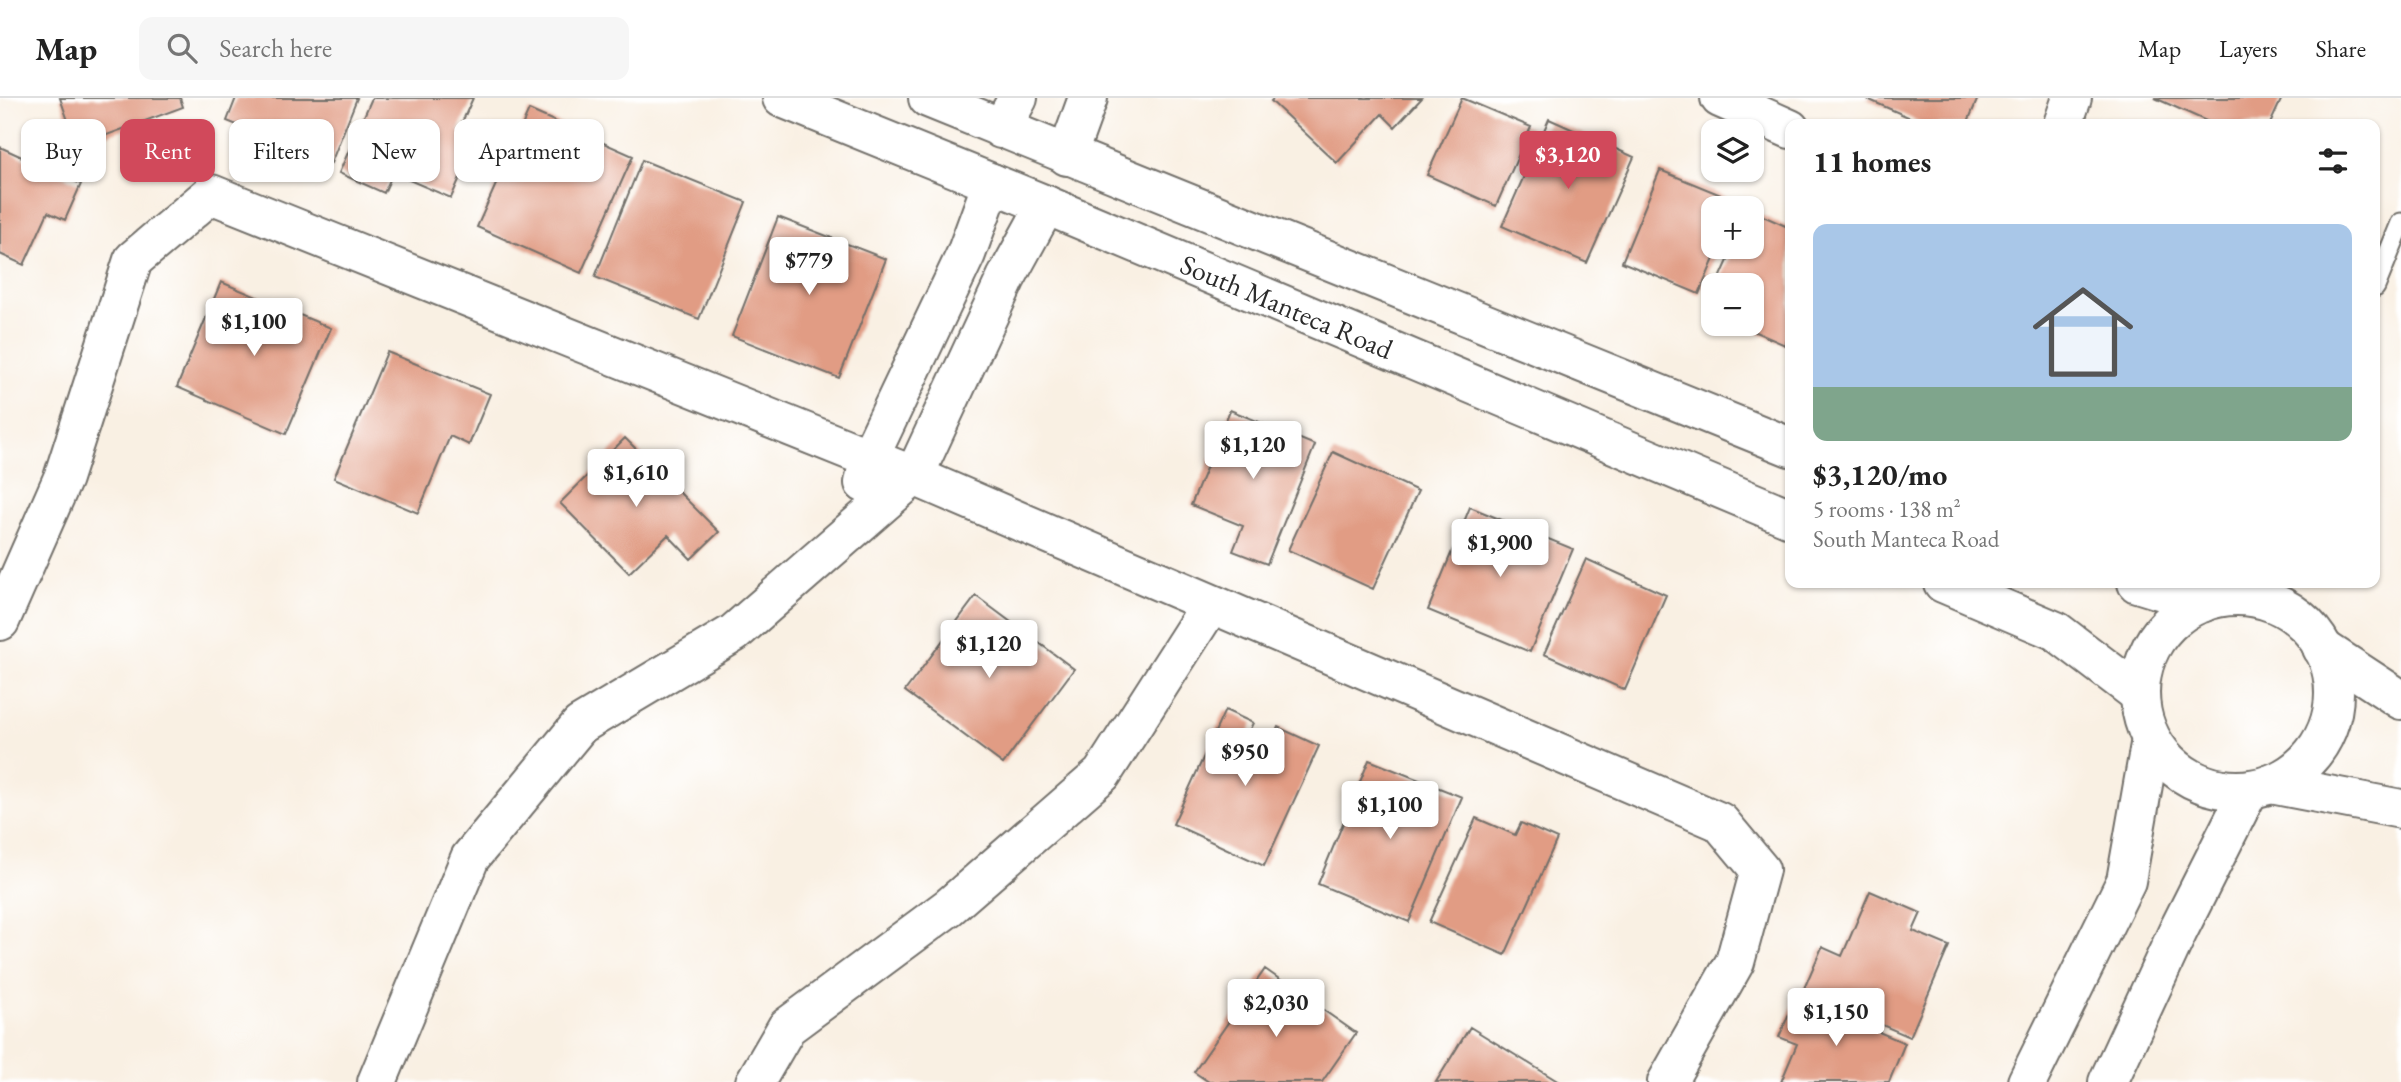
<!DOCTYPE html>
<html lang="en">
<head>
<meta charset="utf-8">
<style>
	body { margin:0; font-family:"EB Garamond",serif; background:#f6f6f6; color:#222; height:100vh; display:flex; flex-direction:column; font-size:26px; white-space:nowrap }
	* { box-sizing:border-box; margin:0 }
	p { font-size:23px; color:#767676 }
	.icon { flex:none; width:38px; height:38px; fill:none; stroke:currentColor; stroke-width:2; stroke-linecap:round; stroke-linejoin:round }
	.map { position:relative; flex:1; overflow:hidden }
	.drawer { position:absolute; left:1785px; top:21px; width:595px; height:469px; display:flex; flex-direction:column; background:#fff; border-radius:14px; box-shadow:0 2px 5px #0004 }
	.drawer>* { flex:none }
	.guide { position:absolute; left:21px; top:21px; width:665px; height:63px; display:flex; gap:14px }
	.tools { position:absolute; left:1701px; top:21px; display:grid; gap:14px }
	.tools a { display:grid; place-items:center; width:63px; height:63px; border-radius:14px; background:#fff; box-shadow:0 2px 5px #0004; font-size:35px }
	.price { position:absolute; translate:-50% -60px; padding:0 16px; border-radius:7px; background:#fff; color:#222; font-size:23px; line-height:46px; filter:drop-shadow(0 2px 4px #0008) }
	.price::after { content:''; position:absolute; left:50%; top:42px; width:21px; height:16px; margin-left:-10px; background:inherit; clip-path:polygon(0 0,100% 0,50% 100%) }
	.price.selected { background:#d1495b; color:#fff }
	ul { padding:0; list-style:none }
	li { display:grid; align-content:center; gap:14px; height:371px; padding:0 28px }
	li span { display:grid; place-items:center; height:217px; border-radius:14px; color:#555 }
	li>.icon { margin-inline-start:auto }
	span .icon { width:126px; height:126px; fill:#fffc; stroke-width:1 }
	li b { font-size:30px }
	h2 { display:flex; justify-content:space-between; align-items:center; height:84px; padding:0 28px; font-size:30px }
	.chip { padding:0 24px; border-radius:14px; background:#fff; box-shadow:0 2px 5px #0004; font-size:24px; line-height:63px }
	.chip.selected { background:#d1495b; color:#fff }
	header { display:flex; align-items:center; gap:42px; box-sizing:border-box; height:98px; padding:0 35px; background:#fff; border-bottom:2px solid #e0e0e0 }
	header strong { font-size:33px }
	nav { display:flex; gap:38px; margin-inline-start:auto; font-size:24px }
	.search { width:490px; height:63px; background:#f6f6f6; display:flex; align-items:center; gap:18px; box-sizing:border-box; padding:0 24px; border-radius:14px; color:#767676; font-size:26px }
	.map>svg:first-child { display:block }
	.building { fill:#e19c84 }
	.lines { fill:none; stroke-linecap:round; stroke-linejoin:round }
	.lane-casing { stroke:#73706b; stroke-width:23 }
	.street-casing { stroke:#73706b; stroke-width:42 }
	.secondary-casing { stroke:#73706b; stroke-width:42 }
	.lane { stroke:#fff; stroke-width:19 }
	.street { stroke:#fff; stroke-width:38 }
	.secondary { stroke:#fff; stroke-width:38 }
	.labels { text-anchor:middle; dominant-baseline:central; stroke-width:5; stroke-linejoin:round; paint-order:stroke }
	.street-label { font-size:28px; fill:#2b2b2b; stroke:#fff }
</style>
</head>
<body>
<header>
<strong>Map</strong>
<div class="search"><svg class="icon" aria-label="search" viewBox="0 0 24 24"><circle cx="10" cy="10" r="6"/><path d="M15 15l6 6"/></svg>Search here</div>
<nav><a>Map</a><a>Layers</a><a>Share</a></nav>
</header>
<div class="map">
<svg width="2401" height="984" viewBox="0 0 2401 984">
	<rect width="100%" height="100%" fill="#fff"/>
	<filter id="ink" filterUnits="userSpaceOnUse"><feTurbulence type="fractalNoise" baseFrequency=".0143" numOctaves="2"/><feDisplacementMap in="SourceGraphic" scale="14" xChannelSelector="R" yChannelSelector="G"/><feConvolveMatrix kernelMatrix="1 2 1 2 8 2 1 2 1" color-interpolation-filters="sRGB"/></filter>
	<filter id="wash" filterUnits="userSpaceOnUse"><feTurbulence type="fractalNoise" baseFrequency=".00686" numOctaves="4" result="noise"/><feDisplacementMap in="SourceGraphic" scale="28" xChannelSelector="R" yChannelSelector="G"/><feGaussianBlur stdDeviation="1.57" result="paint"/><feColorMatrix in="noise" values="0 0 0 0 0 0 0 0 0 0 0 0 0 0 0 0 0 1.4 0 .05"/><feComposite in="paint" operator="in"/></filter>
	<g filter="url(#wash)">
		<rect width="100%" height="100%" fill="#f9f0e3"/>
		<g id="blocks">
			<path class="building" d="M60,0h120l3,9 -106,39z
				M236,0h121l-26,65 -104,-42z
				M372,0h101l-15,33 19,8 -26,59 -58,-25 -9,20 -45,-20z
				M1274,0h148l-27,29 -13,-13 -45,49 -66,-62z
				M1462,0l69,29 -35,79 -69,-31z
				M1865,0h113l-11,26h-43z
				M2155,0h127l-12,26h-57z
				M529,12l104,46 -52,117 -104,-46z
				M1549,21l85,38 -47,106 -85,-37z
				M0,49l81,37 -16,36 -17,-8 -24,53 -24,-11z
				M642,62l104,42 -47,117 -104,-42z
				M1660,72l78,32 -3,6h-22v39h6l-20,47 -77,-32z
				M1752,113l38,17v104l-5,13 -48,-21h15v-39h-35l17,-38h18z
				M778,119l108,42 -47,119 -107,-42z
				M221,184l110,46 -45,106 -109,-47z
				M387,254l103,42 -21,51 -19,-9 -32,77 -84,-35z
				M1230,312l85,35 -48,119 -34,-13 10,-25 -52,-21z
				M625,340l94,94 -28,27 -23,-24 -39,38 -69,-70z
				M1333,354l85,39 -45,98 -85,-39z
				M1470,409l103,42 -43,103 -102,-42z
				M1586,461l80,36 -41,95 -81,-36z
				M976,498l98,73 -71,95 -98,-73z
				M1225,612l28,13 -6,12 23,10 8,-18 41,19 -55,120 -91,-42z
				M1369,662l93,37 -53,125 -91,-38z
				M1476,720l39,17 6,-12 36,16 -52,116 -76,-33z
				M1870,793l51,22 -8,18 36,15 -39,91 -107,-46 19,-44 20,9z
				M1265,871l91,64 -34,49h-113l-15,-10z
				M1796,899l109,46 -16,39h-108l16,-38 -18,-7z
				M1470,929l89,55h-123z"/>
		</g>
	</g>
	<g filter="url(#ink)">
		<use href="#blocks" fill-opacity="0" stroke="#73706b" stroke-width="2"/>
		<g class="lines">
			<g class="lane-casing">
				<path id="lane" d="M2375,189l26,-64
					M2248,499l6,-14"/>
			</g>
			<g class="street-casing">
				<path id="street" d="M1720,0l70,31
					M2063,26l9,-26
					M864,385l5,-25 97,-204 26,-71
					M0,523l63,-143 70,-218 78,-66 703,282 806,346 40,48 -25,92 -68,120
					M377,984l93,-224 110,-133 154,-92 180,-157 92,-198 40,-73
					M755,984l32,-55 162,-120 153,-133 109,-170
					M2027,984l99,-201 25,-142
					M2108,984l70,-151 71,-141"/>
			</g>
			<g class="secondary-casing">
				<g id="secondary">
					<path id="s1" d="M782,0l264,107 744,313"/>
					<path d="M928,0l862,349"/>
					<path d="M1001,31l17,-31"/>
					<path d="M1067,58l21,-58"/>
					<path d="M1943,485l113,48 83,63"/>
					<path d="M2137,485l65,20"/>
					<circle cx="2237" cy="595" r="97"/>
					<path d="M2322,550l79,52"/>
					<path d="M2271,686l130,25"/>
				</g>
			</g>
			<use href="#lane" class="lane"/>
			<use href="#street" class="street"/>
			<use href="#secondary" class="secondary"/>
		</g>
	</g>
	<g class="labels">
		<g class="street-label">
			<text stroke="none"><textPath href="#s1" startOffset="546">South Manteca Road</textPath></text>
		</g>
	</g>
</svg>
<div class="tools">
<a><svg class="icon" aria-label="layers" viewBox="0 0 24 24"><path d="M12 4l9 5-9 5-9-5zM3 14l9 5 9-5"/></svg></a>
<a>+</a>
<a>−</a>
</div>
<b class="price selected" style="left:1568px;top:93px">$3,120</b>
<b class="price" style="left:809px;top:199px">$779</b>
<b class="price" style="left:254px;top:260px">$1,100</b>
<b class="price" style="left:1253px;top:383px">$1,120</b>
<b class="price" style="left:636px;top:411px">$1,610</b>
<b class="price" style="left:1500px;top:481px">$1,900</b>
<b class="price" style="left:989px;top:582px">$1,120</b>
<b class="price" style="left:1245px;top:690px">$950</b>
<b class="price" style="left:1390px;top:743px">$1,100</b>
<b class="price" style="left:1276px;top:941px">$2,030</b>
<b class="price" style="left:1836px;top:950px">$1,150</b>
<div class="guide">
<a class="chip">Buy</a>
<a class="chip selected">Rent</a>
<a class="chip">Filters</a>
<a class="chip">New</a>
<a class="chip">Apartment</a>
</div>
<section class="drawer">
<h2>11 homes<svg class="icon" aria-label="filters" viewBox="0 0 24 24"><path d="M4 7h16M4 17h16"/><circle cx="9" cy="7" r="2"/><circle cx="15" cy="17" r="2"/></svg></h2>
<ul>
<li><span style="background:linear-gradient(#a9c7e8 75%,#7fa58c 0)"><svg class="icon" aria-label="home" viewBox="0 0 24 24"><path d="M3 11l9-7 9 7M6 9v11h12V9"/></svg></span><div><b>$3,120/mo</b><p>5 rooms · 138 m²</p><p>South Manteca Road</p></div></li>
</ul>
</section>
</div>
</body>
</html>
